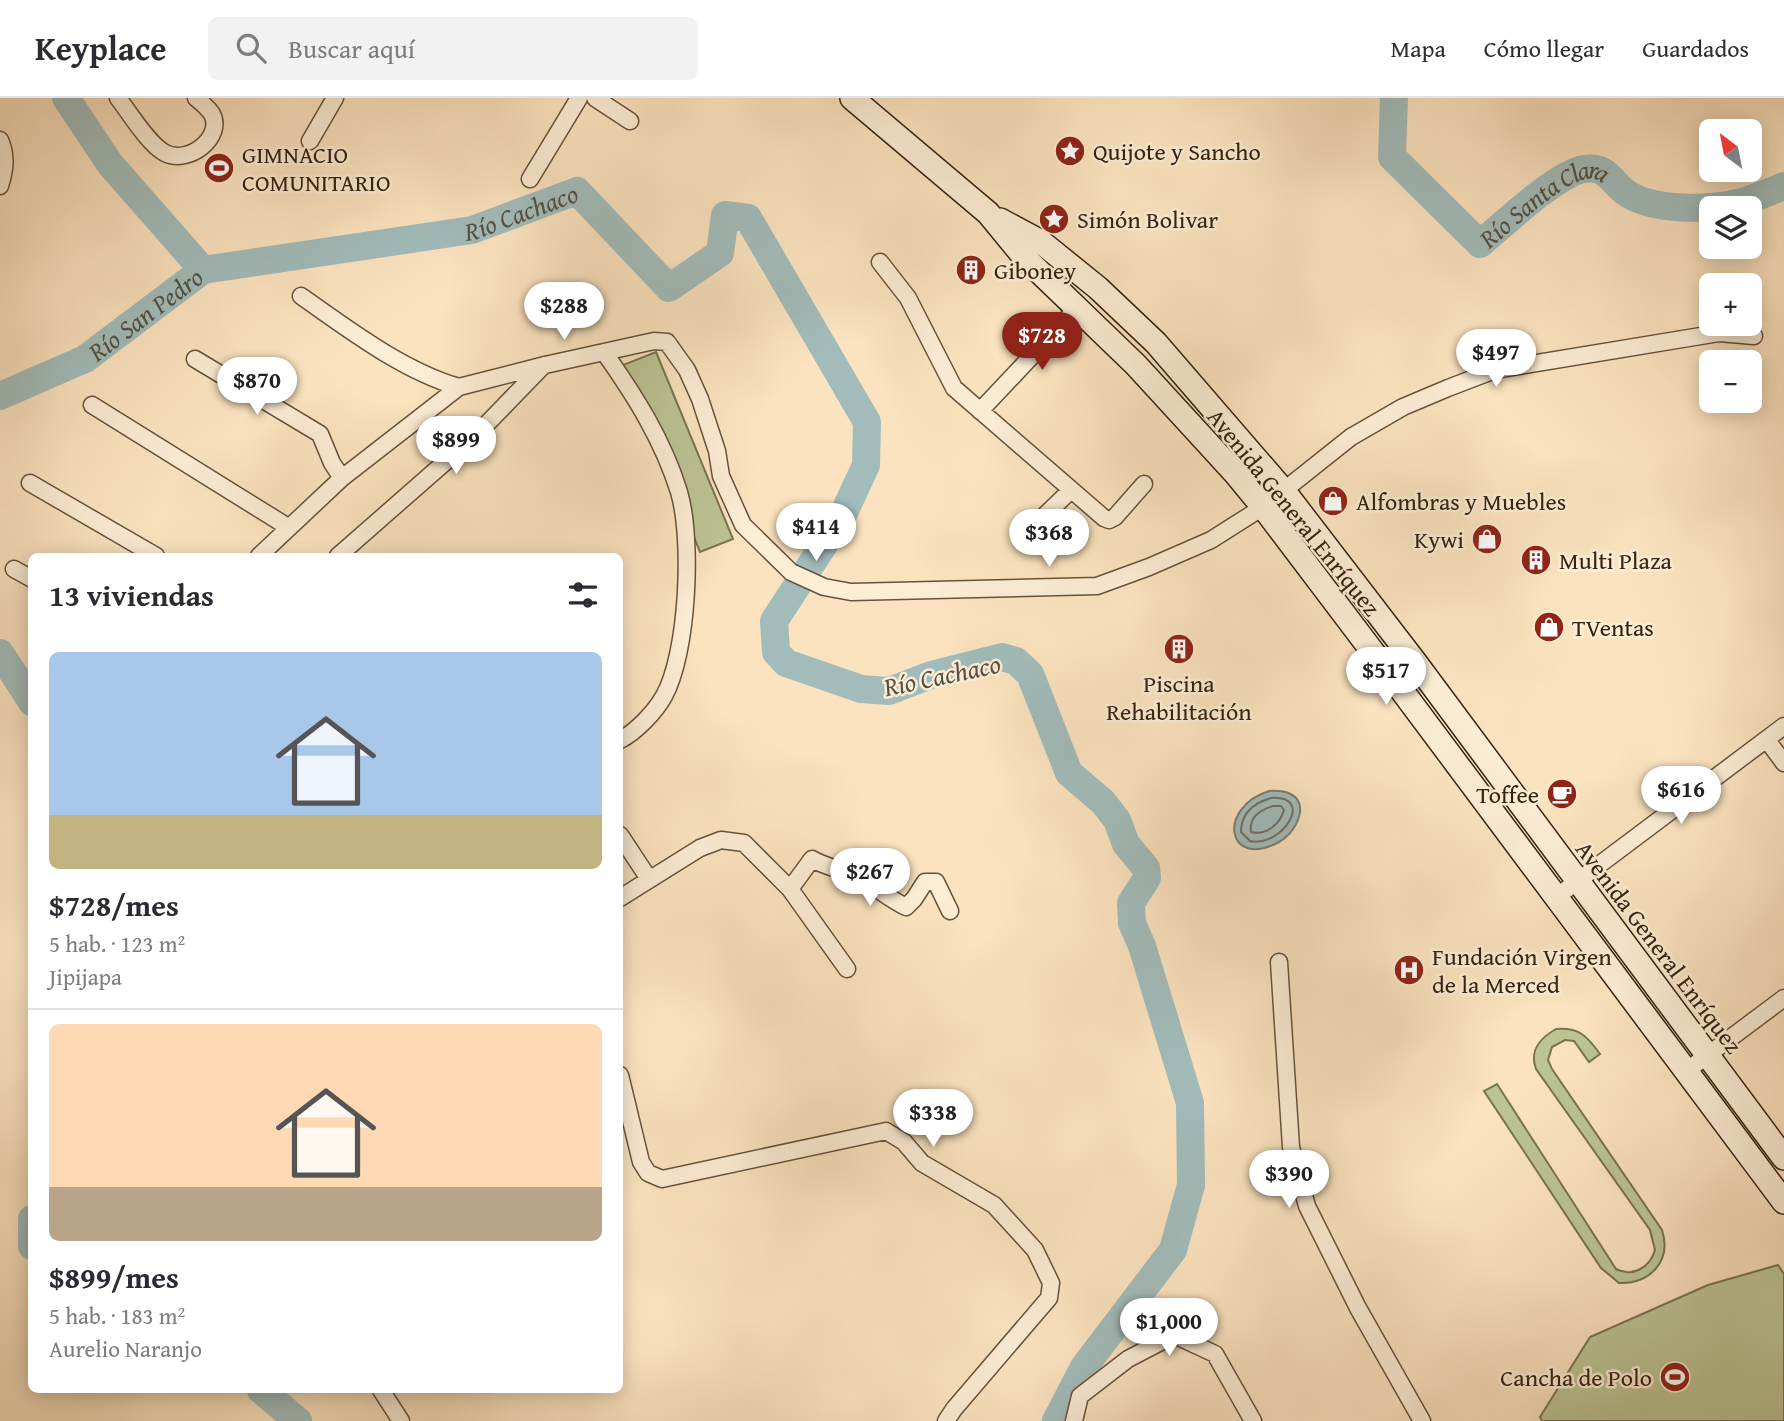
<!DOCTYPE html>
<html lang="es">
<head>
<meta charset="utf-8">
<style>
	body { margin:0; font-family:"Gentium Book Plus",serif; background:#f2f2f3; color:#2b2b33; height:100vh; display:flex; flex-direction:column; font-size:26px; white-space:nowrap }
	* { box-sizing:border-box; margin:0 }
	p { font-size:23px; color:#7c7c81 }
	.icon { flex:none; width:38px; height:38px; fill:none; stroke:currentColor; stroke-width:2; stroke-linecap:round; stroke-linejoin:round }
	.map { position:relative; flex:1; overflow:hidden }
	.panel { position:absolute; left:28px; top:455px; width:595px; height:840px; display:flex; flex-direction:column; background:#fff; border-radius:10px; box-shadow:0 4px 18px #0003 }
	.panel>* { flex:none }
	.needle { width:46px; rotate:328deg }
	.controls { position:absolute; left:1699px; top:21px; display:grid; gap:14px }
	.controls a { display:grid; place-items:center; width:63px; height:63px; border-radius:10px; background:#fff; box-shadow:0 4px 18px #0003; font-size:35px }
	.price { position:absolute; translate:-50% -60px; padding:0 16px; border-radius:24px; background:#fff; color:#222; font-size:23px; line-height:46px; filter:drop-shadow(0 2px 4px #0008) }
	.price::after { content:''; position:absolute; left:50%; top:42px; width:21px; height:16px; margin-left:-10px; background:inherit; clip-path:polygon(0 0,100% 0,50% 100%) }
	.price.on { background:#8f2418; color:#fff }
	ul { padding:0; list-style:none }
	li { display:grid; align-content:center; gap:14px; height:371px; padding:0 21px }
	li+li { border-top:2px solid #e1e1e2 }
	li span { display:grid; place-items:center; height:217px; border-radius:10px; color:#555 }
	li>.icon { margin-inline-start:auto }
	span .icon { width:126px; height:126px; fill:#fffc; stroke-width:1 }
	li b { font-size:30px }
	h2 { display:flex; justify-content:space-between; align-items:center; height:84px; padding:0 21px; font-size:30px }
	header { display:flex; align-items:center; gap:42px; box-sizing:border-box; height:98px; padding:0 35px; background:#fff; border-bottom:2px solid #e1e1e2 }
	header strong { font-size:33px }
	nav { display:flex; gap:38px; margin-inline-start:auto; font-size:24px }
	.search { width:490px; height:63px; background:#f2f2f3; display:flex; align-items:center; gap:18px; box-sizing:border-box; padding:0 24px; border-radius:10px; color:#7c7c81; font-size:26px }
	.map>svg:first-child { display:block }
	.green { fill:#bcc494; stroke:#797352; stroke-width:2 }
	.water { fill:#a2bcbb; stroke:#777e77; stroke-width:2 }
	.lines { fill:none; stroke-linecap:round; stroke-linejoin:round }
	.shore { stroke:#6c6f66; stroke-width:2 }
	.river { stroke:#a2bcbb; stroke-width:28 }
	.street-casing { stroke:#67523c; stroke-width:19 }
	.secondary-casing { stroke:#362210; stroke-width:26 }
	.street { stroke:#fcedd5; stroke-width:16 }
	.secondary { stroke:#fcedd5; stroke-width:23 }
	.labels { text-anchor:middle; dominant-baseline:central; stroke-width:5; stroke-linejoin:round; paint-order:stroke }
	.poi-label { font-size:24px; fill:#362210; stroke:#fcedd5; text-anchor:start }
	.street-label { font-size:24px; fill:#362210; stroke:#fcedd5 }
	.water-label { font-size:26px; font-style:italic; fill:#565043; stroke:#fcedd5 }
</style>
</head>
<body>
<header>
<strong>Keyplace</strong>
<div class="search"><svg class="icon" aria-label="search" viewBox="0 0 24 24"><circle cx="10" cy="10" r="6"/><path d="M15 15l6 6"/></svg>Buscar aquí</div>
<nav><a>Mapa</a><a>Cómo llegar</a><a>Guardados</a></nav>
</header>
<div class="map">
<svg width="1784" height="1323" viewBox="0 0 1784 1323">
	<rect width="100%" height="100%" fill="#fbe3bf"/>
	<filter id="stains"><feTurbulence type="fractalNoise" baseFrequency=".00286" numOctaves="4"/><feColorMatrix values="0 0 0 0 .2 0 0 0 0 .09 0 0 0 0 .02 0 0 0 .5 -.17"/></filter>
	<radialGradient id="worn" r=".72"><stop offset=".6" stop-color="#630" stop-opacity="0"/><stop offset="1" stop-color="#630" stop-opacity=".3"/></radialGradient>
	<path class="green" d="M656,254l77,187 -33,13 -77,-187z
		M1556,931c23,-2 31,7 44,25l-11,8 -15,-21 -9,-1 -13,7 -4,13 4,9 110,161c10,31 -12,54 -43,53l-18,-15 -117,-177 13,-7 119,185c17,9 34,-2 39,-19l-5,-20 -114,-161c-7,-19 4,-31 20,-40z
		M1778,1167l6,9v147h-242l-2,-4 50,-80 118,-52z"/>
	<path class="water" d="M1269,693c14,-1 33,2 31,21 -2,12 -10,24 -21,30 -52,28 -63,-34 -10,-51z"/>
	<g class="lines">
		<path class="shore" d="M1271,700c45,-3 11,50 -21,43l-9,-9c0,-19 13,-29 30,-34z
			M1273,708h8l3,4c-4,14 -18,26 -33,22 -2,-14 9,-22 22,-26z"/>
		<g class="river">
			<path id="s1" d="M1394,0l-2,59 88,87c23,-19 76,-70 104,-75 25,-4 27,15 44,25 27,17 80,16 110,9 16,-4 31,-11 46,-17"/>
			<path id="s2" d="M203,172l269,-40 105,-39 92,97 51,-35 5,-38 23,3 119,204 -1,43 -24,52 -68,104 2,31 10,11 75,26 28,2 42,-16 71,-18 14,4 14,13 39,99 34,29 14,18 9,24 20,24 1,10 -16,25 1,20 10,23 48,157 1,82 -18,65 -89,117 -28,54"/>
			<path id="s3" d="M0,298l85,-37 118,-89 -93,-106 -44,-66"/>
			<path d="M0,555l32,49"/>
			<path d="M32,1121v27"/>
			<path d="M261,1292l37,31"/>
		</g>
		<g class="street-casing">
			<path id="street" d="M118,0c11,14 31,47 47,55 24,12 59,-16 47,-39 -4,-6 -11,-12 -16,-16
				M595,0l35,23
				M0,42c7,16 5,30 0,46
				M310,43l25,-43
				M530,81l49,-81
				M880,164l28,36 46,90 150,130 5,2 6,-3 29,-33
				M301,198c47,33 102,75 158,91
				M604,254c31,44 59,88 75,140 14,47 9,161 -15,204 -9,16 -28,36 -44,44
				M195,261l125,75 12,29 10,15
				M92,307l196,122
				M980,313l97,-103
				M30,385l126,73
				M1037,425l34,-33
				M259,458l83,-78 117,-91 86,-22 109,-24 13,1 20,28 13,29 17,52 4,25 22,49 48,47 33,15 27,5 246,-6 52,-19 62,-27 52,-33 88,-70 52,-30 45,-19 47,-18 224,-37 35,3
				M338,458l138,-121 68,-70
				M14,471l18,10
				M1767,642l17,23
				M620,737l29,44
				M790,791l22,-30c15,9 32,10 47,19 16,8 30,21 47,29l8,-8 11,-17h11l14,29
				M620,800l80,-50 21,-8 23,3 46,46 57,80
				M1555,800l229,-172
				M1279,864l12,185 16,59 51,102 64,113
				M1685,974l99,-74
				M620,977l21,87 7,11 14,6 224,-48 18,11 18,21 72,42 41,45 16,33 -2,15 -95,111 -8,12
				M381,1292l20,31
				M1074,1323l6,-25 48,-37 46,-24 41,19 38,67"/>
		</g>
		<g class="secondary-casing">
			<path id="secondary" d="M852,0l136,115 37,45 111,107 99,108 28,34 131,173 390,522
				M1000,122l41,22 57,46 58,55 127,147 132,172 369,496"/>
		</g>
		<use href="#street" class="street"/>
		<use href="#secondary" class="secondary"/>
	</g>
	<defs>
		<g id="sight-disc" transform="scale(1.575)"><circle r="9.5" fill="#8f2418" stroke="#fcedd5"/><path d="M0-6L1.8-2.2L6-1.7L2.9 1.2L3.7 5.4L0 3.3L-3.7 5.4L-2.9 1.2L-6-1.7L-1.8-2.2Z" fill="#fff"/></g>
		<g id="stadium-disc" transform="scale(1.575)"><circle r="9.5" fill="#8f2418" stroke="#fcedd5"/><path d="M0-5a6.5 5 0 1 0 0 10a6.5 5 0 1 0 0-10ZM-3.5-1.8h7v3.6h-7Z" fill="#fff"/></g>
		<g id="building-disc" transform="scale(1.575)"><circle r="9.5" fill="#8f2418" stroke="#fcedd5"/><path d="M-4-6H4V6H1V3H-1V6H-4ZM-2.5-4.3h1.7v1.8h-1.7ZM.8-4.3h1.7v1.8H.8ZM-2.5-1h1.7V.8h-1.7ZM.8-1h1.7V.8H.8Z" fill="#fff"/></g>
		<g id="shop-disc" transform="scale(1.575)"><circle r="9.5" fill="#8f2418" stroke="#fcedd5"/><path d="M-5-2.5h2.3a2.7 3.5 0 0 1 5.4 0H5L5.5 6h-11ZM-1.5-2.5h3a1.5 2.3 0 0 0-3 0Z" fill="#fff"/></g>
		<g id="cafe-disc" transform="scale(1.575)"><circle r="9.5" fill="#8f2418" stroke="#fcedd5"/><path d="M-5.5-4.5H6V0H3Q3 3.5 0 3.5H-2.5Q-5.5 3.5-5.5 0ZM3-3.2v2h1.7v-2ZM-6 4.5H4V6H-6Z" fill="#fff"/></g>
		<g id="hospital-disc" transform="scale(1.575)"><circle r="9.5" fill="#8f2418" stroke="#fcedd5"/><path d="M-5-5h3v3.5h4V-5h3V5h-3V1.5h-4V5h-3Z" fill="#fff"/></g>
	</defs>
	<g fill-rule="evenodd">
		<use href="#sight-disc" x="1070" y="53"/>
		<use href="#stadium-disc" x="219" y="70"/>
		<use href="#sight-disc" x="1054" y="121"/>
		<use href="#building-disc" x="971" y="172"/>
		<use href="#shop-disc" x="1333" y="403"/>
		<use href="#shop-disc" x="1487" y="441"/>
		<use href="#building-disc" x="1536" y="462"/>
		<use href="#shop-disc" x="1549" y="529"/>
		<use href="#building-disc" x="1179" y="551"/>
		<use href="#cafe-disc" x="1562" y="696"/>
		<use href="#hospital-disc" x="1409" y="872"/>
		<use href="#stadium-disc" x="1675" y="1279"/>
	</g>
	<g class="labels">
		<g class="poi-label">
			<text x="1093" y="53">Quijote y Sancho</text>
			<text x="242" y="56">GIMNACIO<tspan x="242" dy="28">COMUNITARIO</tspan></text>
			<text x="1077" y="121">Simón Bolivar</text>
			<text x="994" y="172">Giboney</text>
			<text x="1356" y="403">Alfombras y Muebles</text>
			<text x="1464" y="441" text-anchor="end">Kywi</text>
			<text x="1559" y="462">Multi Plaza</text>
			<text x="1572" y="529">TVentas</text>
			<text x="1179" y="585" text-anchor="middle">Piscina<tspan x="1179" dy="28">Rehabilitación</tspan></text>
			<text x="1539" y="696" text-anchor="end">Toffee</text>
			<text x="1432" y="858">Fundación Virgen<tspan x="1432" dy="28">de la Merced</tspan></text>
			<text x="1652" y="1279" text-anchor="end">Cancha de Polo</text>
		</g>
		<g class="street-label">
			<text transform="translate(1294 414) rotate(51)">Avenida General Enríquez</text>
			<text transform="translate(1659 849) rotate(53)">Avenida General Enríquez</text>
		</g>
		<g class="water-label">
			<text stroke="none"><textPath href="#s1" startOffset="262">Río Santa Clara</textPath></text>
			<text stroke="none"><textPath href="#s2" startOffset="324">Río Cachaco</textPath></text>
			<text stroke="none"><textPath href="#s3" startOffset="168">Río San Pedro</textPath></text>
			<text transform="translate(942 577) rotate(-12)">Río Cachaco</text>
		</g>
	</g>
	<rect width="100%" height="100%" filter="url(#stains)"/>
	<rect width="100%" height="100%" fill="url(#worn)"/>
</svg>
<div class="controls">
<a><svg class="needle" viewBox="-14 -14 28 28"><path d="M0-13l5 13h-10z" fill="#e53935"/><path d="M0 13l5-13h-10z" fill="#7c7c81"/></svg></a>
<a><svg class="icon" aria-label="layers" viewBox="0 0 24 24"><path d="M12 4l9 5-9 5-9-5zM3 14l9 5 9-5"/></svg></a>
<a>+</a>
<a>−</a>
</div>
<b class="price" style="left:564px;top:244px">$288</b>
<b class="price on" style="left:1042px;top:274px">$728</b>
<b class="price" style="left:1496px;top:291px">$497</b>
<b class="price" style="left:257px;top:319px">$870</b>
<b class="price" style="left:456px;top:378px">$899</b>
<b class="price" style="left:816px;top:465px">$414</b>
<b class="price" style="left:1049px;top:471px">$368</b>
<b class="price" style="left:1386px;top:609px">$517</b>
<b class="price" style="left:1681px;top:728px">$616</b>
<b class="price" style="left:870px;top:810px">$267</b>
<b class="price" style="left:933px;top:1051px">$338</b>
<b class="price" style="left:1289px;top:1112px">$390</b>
<b class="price" style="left:1169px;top:1260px">$1,000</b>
<section class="panel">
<h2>13 viviendas<svg class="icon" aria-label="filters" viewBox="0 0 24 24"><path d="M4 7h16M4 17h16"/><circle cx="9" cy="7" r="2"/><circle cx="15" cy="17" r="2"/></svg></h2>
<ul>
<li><span style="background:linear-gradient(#a9c7e8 75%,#c2b280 0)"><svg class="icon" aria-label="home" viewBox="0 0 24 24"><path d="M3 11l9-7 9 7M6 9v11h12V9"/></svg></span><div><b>$728/mes</b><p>5 hab. · 123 m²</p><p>Jipijapa</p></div></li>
<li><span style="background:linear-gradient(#ffd9b3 75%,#b9a48a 0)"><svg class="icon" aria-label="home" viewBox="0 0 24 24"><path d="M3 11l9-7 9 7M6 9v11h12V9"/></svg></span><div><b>$899/mes</b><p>5 hab. · 183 m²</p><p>Aurelio Naranjo</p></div></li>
</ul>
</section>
</div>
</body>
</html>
